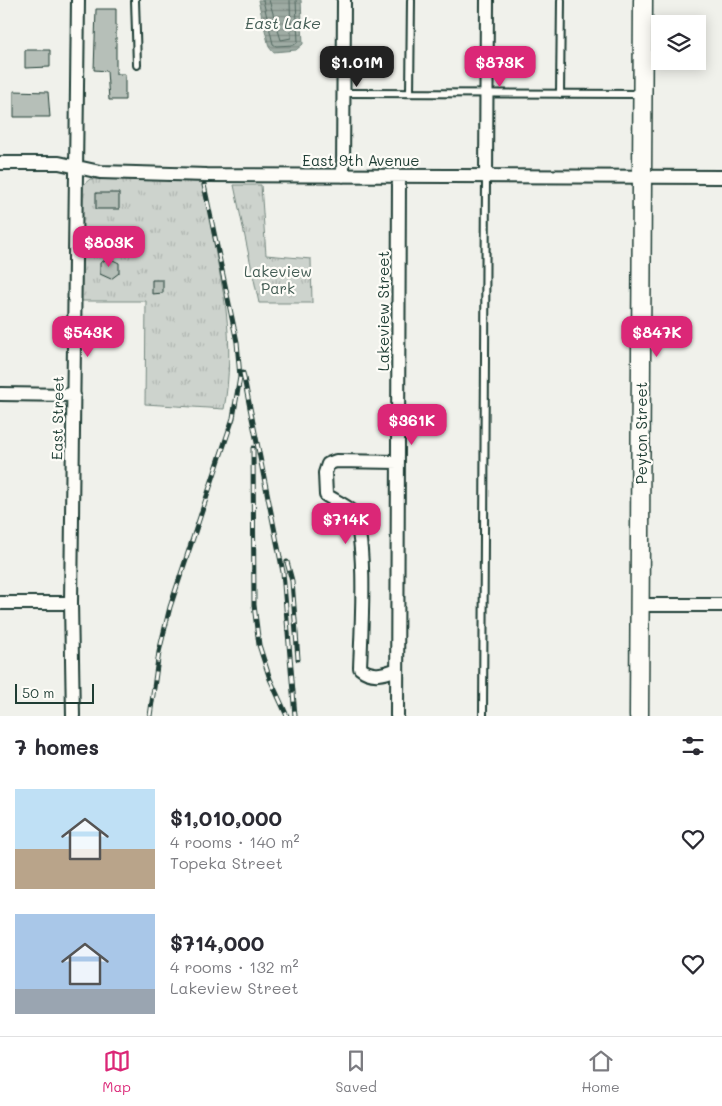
<!DOCTYPE html>
<html lang="en">
<head>
<meta charset="utf-8">
<style>
	body { margin:0; font-family:Mali,sans-serif; background:#f7f7f7; color:#2b2b33; height:100vh; display:flex; flex-direction:column; font-size:19px; white-space:nowrap }
	* { box-sizing:border-box; margin:0 }
	p { font-size:16px; color:#7c7c81 }
	.icon { flex:none; width:28px; height:28px; fill:none; stroke:currentColor; stroke-width:2; stroke-linecap:round; stroke-linejoin:round }
	.map { position:relative; height:716px; overflow:hidden }
	.sheet { display:flex; flex-direction:column; background:#fff; flex:1 }
	.sheet>* { flex:none }
	.fabs { position:absolute; left:651px; top:15px; display:grid; gap:10px }
	.fabs a { display:grid; place-items:center; width:55px; height:55px; border-radius:0px; background:#fff; box-shadow:0 2px 12px #0003; font-size:25px }
	.scale { position:absolute; left:15px; bottom:12px; width:79px; box-sizing:border-box; padding-left:5px; border:2px solid #1f3d34; border-top:0; font-size:14px; line-height:18px; white-space:nowrap; color:#1f3d34; -webkit-text-stroke:4px #fdfcf7; paint-order:stroke }
	.price { position:absolute; translate:-50% -42px; padding:0 11px; border-radius:10px; background:#db2777; color:#fff; font-size:16px; line-height:32px; filter:drop-shadow(0 1px 2px #0008) }
	.price::after { content:''; position:absolute; left:50%; top:30px; width:15px; height:11px; margin-left:-8px; background:inherit; clip-path:polygon(0 0,100% 0,50% 100%) }
	.price.selected { background:#222; color:#fff }
	ul { padding:0; list-style:none }
	li { display:flex; align-items:center; gap:15px; height:125px; padding:0 15px }
	li span { display:grid; place-items:center; flex:none; width:140px; height:100px; border-radius:0px; color:#555 }
	li>.icon { margin-inline-start:auto }
	span .icon { width:60px; height:60px; fill:#fffc; stroke-width:1 }
	li b { font-size:21px }
	h2 { display:flex; justify-content:space-between; align-items:center; height:60px; padding:0 15px; font-size:21px }
	.tabs { display:flex; justify-content:space-around; align-items:center; height:70px; border-top:1px solid #e1e1e2; background:#fff; font-size:14px; color:#7c7c81 }
	.tabs a { display:grid; justify-items:center; gap:2px }
	.tabs .selected { color:#db2777 }
	.map>svg:first-child { display:block }
	.park { fill:url(#park-tufts); stroke:#768880 }
	.water { fill:url(#water-rules); stroke:#6c8077 }
	.lines { fill:none; stroke-linecap:round; stroke-linejoin:round }
	.shore { stroke:#526961; stroke-width:1 }
	.building { fill:#b6bfb8; stroke:#1f3d34 }
	.lane-casing { stroke:#1f3d34; stroke-width:10 }
	.street-casing { stroke:#1f3d34; stroke-width:16 }
	.secondary-casing { stroke:#1f3d34; stroke-width:21 }
	.lane { stroke:#fdfcf7; stroke-width:6 }
	.street { stroke:#fdfcf7; stroke-width:12 }
	.secondary { stroke:#fdfcf7; stroke-width:18 }
	.rail-casing { stroke:#1f3d34; stroke-width:5 }
	.rail { stroke:#fdfcf7; stroke-width:3; stroke-dasharray:9; stroke-linecap:butt }
	.labels { text-anchor:middle; dominant-baseline:central; stroke-width:4.5; stroke-linejoin:round; paint-order:stroke }
	.street-label { font-size:15px; fill:#1f3d34; stroke:#fdfcf7 }
	.park-label { font-size:15px; fill:#425b53; stroke:#fdfcf7 }
	.water-label { font-size:16px; font-style:italic; fill:#455e56; stroke:#fdfcf7 }
</style>
</head>
<body>
<div class="map">
<svg width="722" height="716" viewBox="0 0 722 716">
	<defs>
		<pattern id="park-tufts" width="24" height="20" patternUnits="userSpaceOnUse" patternTransform="scale(1.25)"><rect width="24" height="20" fill="#cdd3cd"/><path d="M3 7l-1-3M5 7V3M7 7l1-3M15 17l-1-3M17 17v-4M19 17l1-3" fill="none" stroke="#b0b6b1"/></pattern>
		<pattern id="water-rules" width="6" height="5" patternUnits="userSpaceOnUse" patternTransform="scale(1.25)"><rect width="6" height="5" fill="#9faca4"/><path d="M0 2.5h6" fill="none" stroke="#818d86"/></pattern>
	</defs>
	<rect width="100%" height="100%" fill="#f0f1eb"/>
	<filter id="ink" filterUnits="userSpaceOnUse"><feTurbulence type="fractalNoise" baseFrequency=".02" numOctaves="2"/><feDisplacementMap in="SourceGraphic" scale="10" xChannelSelector="R" yChannelSelector="G"/><feConvolveMatrix kernelMatrix="1 2 1 2 8 2 1 2 1" color-interpolation-filters="sRGB"/></filter>
	<g filter="url(#ink)">
		<path class="park" d="M90,179l116,2c2,44 14,86 20,129 4,33 4,67 -2,99l-79,-5 1,-103h-65l1,-115z
			M234,185h27l5,70 45,4 1,44h-53z"/>
		<path class="water" d="M258,0h43l2,44 -7,6 -23,2 -4,-5z"/>
		<g class="lines">
			<path class="shore" d="M263,0l10,44 3,2 18,-1 4,-3 -2,-42
				M269,0l12,40 10,-2 -1,-38"/>
		</g>
		<path class="building" d="M96,9h20v65h9v26h-16l-2,-29 -13,-1z
			M25,50h25v17l-25,1z
			M14,91l34,1 2,25h-36z
			M96,193h23v16h-23z
			M109,258l10,5v10l-8,6 -11,-5v-11z
			M152,280h11v13l-11,1z"/>
		<g class="lines">
			<g class="lane-casing">
				<path id="lane" d="M135,0l2,65
					M343,93l299,1
					M410,93l1,-93
					M560,94l1,-94
					M483,716l3,-539"/>
			</g>
			<g class="street-casing">
				<path id="street" d="M0,163h59l41,9 107,3 515,2
					M343,176l1,-176
					M486,177l1,-177
					M0,394l74,1
					M0,603h71
					M640,605h82
					M397,669c-13,5 -25,9 -37,-1 1,-32 8,-133 -8,-157 -3,-4 -20,-12 -26,-16l-1,-22 3,-9 8,-3 62,1
					M73,716l-2,-113 7,-603
					M397,716l2,-540"/>
			</g>
			<g class="secondary-casing">
				<path id="secondary" d="M639,716l4,-716"/>
			</g>
			<use href="#lane" class="lane"/>
			<use href="#street" class="street"/>
			<use href="#secondary" class="secondary"/>
			<g class="rail-casing">
				<path id="rail" d="M243,373l40,199 12,144
					M253,448l1,157 5,40 11,34 17,37
					M287,562l5,19 6,78
					M150,716l9,-64 11,-45 63,-189 7,-41 -3,-35 -33,-157"/>
			</g>
			<use href="#rail" class="rail"/>
		</g>
	</g>
	<g class="labels">
		<g class="street-label">
			<text x="361" y="160">East 9th Avenue</text>
			<text transform="translate(383 311) rotate(-90)">Lakeview Street</text>
			<text transform="translate(57 418) rotate(-89)">East Street</text>
			<text transform="translate(641 433) rotate(-90)">Peyton Street</text>
		</g>
		<g class="park-label">
			<text x="278" y="271">Lakeview<tspan x="278" dy="17">Park</tspan></text>
		</g>
		<g class="water-label">
			<text x="283" y="22">East Lake</text>
		</g>
	</g>
</svg>
<div class="fabs">
<a><svg class="icon" aria-label="layers" viewBox="0 0 24 24"><path d="M12 4l9 5-9 5-9-5zM3 14l9 5 9-5"/></svg></a>
</div>
<div class="scale">50 m</div>
<b class="price selected" style="left:357px;top:88px">$1.01M</b>
<b class="price" style="left:500px;top:88px">$873K</b>
<b class="price" style="left:109px;top:268px">$803K</b>
<b class="price" style="left:88px;top:358px">$543K</b>
<b class="price" style="left:657px;top:358px">$847K</b>
<b class="price" style="left:412px;top:446px">$361K</b>
<b class="price" style="left:346px;top:545px">$714K</b>
</div>
<section class="sheet">
<h2>7 homes<svg class="icon" aria-label="filters" viewBox="0 0 24 24"><path d="M4 7h16M4 17h16"/><circle cx="9" cy="7" r="2"/><circle cx="15" cy="17" r="2"/></svg></h2>
<ul>
<li><span style="background:linear-gradient(#bfe0f5 60%,#b9a48a 0)"><svg class="icon" aria-label="home" viewBox="0 0 24 24"><path d="M3 11l9-7 9 7M6 9v11h12V9"/></svg></span><div><b>$1,010,000</b><p>4 rooms · 140 m²</p><p>Topeka Street</p></div><svg class="icon" aria-label="heart" viewBox="0 0 24 24"><path d="M12 20l-8-8c-3-5 5-10 8-4 3-6 11-1 8 4z"/></svg></li>
<li><span style="background:linear-gradient(#a9c7e8 75%,#9aa5b1 0)"><svg class="icon" aria-label="home" viewBox="0 0 24 24"><path d="M3 11l9-7 9 7M6 9v11h12V9"/></svg></span><div><b>$714,000</b><p>4 rooms · 132 m²</p><p>Lakeview Street</p></div><svg class="icon" aria-label="heart" viewBox="0 0 24 24"><path d="M12 20l-8-8c-3-5 5-10 8-4 3-6 11-1 8 4z"/></svg></li>
</ul>
</section>
<nav class="tabs">
<a class="selected"><svg class="icon" aria-label="map" viewBox="0 0 24 24"><path d="M3 6l6-2 6 2 6-2v14l-6 2-6-2-6 2zM9 4v14M15 6v14"/></svg>Map</a>
<a><svg class="icon" aria-label="saved" viewBox="0 0 24 24"><path d="M7 4h10v16l-5-4-5 4z"/></svg>Saved</a>
<a><svg class="icon" aria-label="home" viewBox="0 0 24 24"><path d="M3 11l9-7 9 7M6 9v11h12V9"/></svg>Home</a>
</nav>
</body>
</html>
